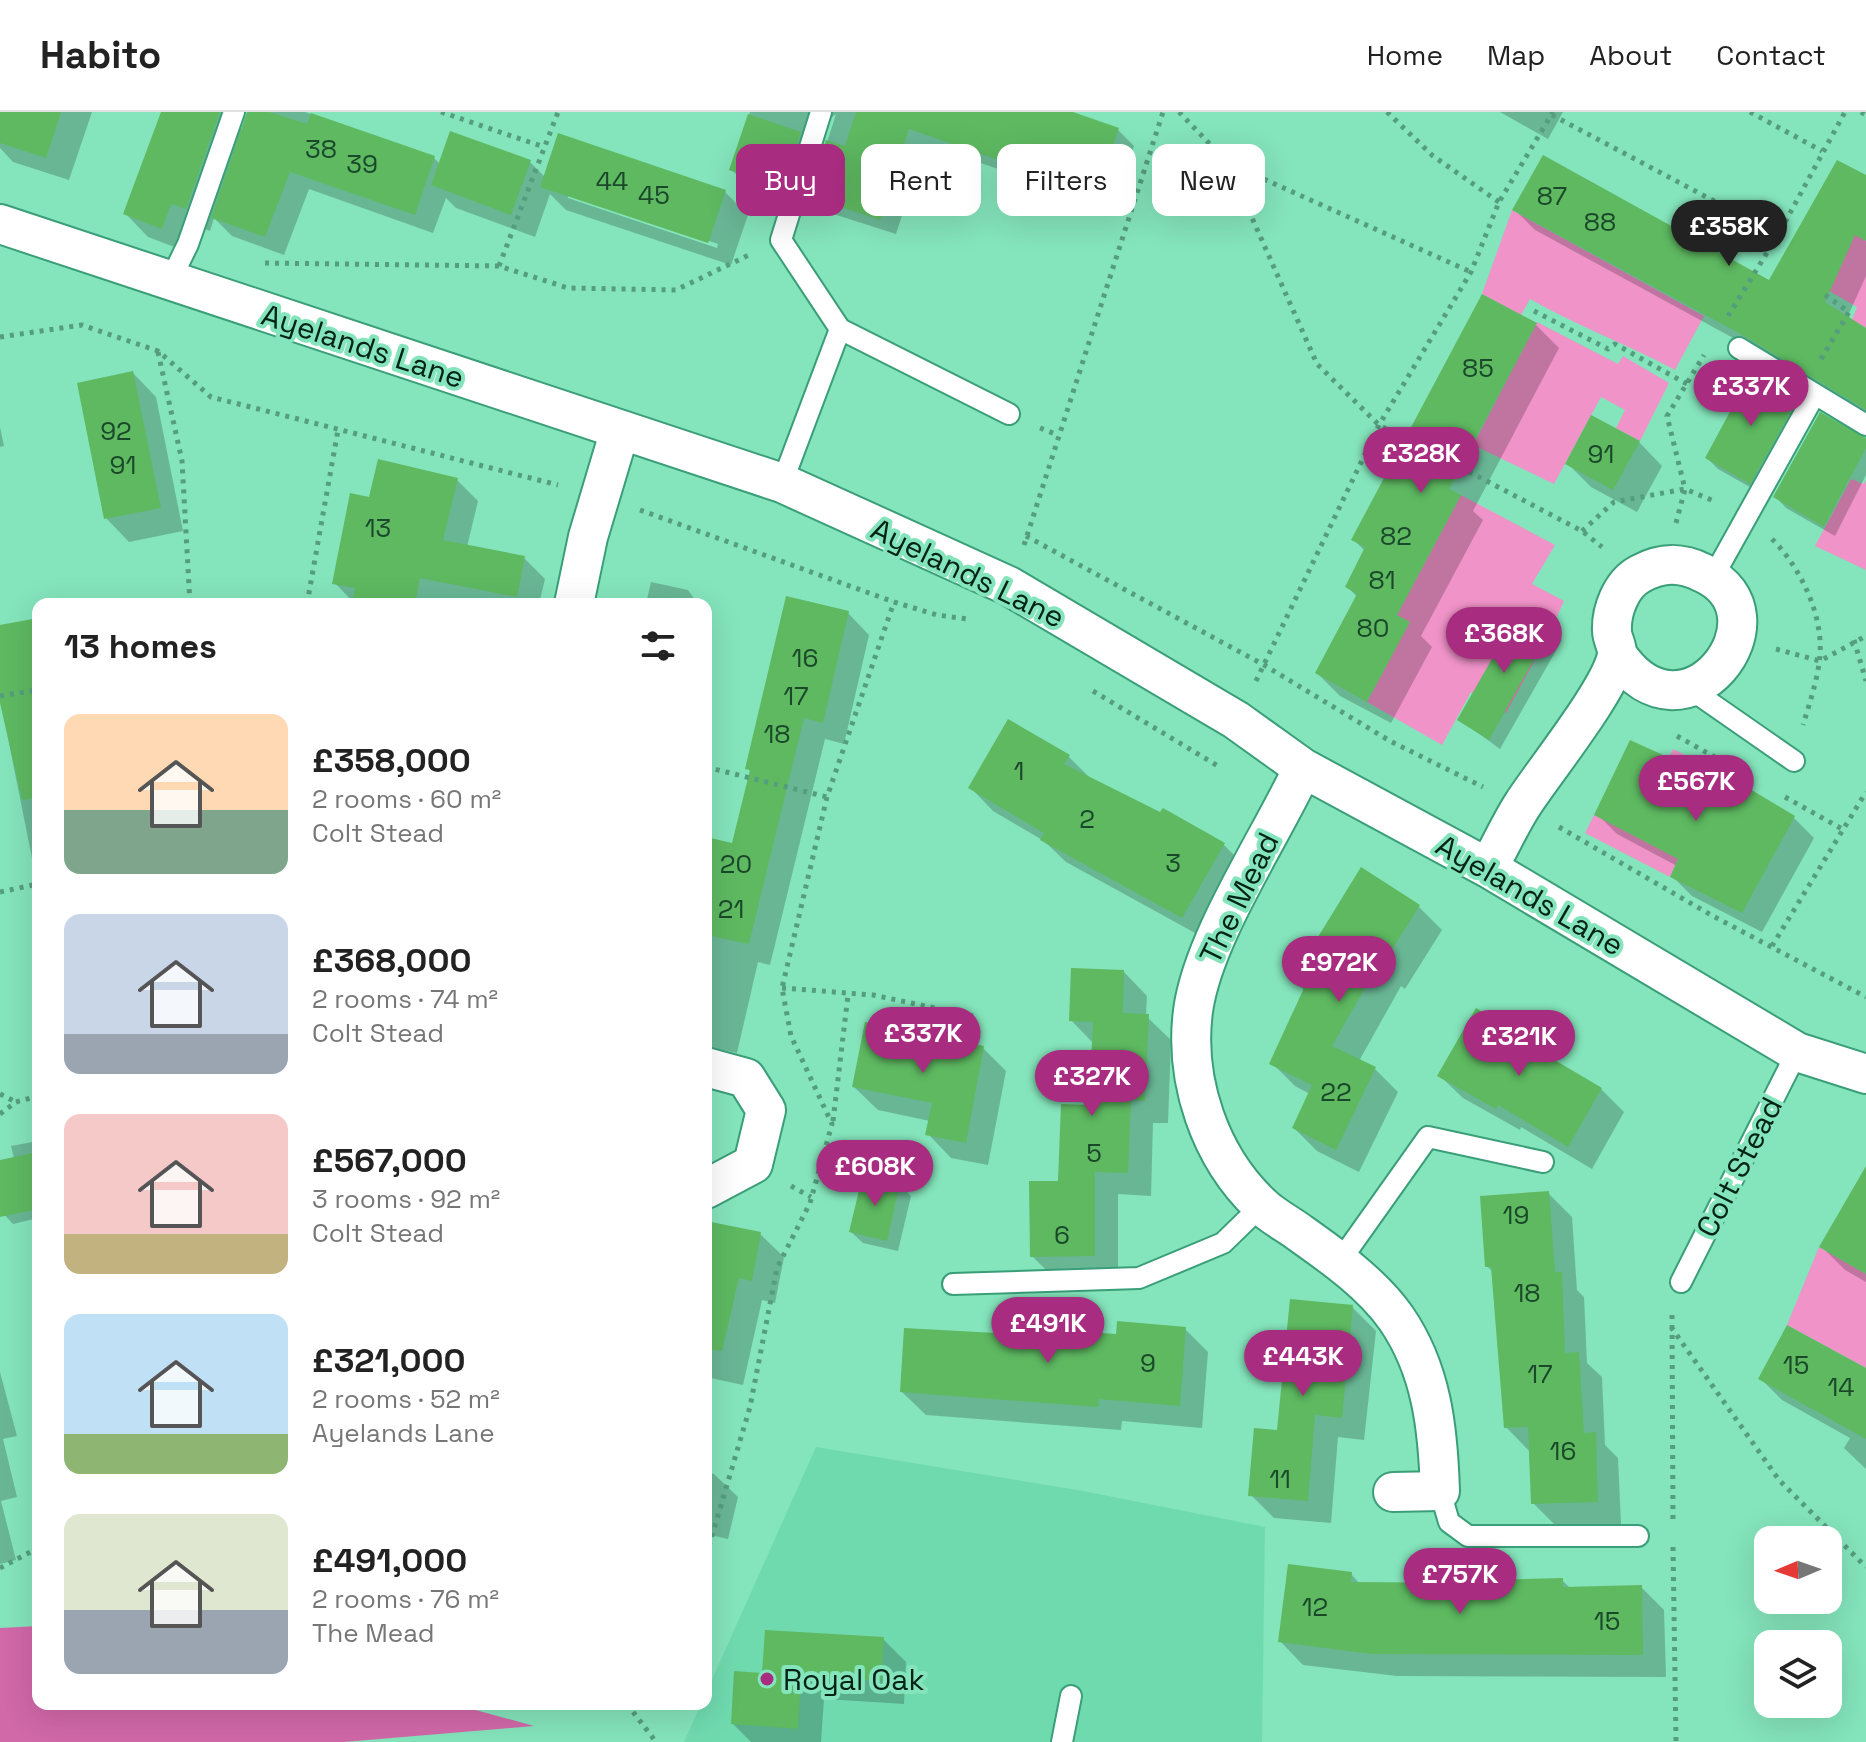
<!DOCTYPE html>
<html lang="en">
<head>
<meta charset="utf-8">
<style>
	body { margin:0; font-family:"Space Grotesk",sans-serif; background:#f6f6f6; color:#222; height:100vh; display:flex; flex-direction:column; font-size:30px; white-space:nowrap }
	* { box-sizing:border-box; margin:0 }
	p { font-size:26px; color:#767676 }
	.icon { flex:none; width:44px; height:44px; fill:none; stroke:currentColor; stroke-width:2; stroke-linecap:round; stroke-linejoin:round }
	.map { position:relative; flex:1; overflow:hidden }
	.drawer { position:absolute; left:32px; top:486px; width:680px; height:1112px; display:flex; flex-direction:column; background:#fff; border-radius:16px; box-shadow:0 8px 32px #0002 }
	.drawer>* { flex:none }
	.hud { position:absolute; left:736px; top:32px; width:760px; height:72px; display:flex; gap:16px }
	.needle { width:52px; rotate:268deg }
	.controls { position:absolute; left:1754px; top:1414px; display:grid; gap:16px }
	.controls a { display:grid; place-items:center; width:88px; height:88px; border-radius:16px; background:#fff; box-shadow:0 8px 32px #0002; font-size:40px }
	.price { position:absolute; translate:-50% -68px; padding:0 18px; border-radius:28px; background:#a82c7f; color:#fff; font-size:26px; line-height:52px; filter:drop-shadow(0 2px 4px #0008) }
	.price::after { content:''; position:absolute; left:50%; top:48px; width:24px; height:18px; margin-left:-12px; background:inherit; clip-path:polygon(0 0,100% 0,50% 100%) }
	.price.on { background:#222; color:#fff }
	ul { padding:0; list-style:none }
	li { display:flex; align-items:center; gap:24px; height:200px; padding:0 32px }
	li span { display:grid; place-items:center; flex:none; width:224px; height:160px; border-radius:16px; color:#555 }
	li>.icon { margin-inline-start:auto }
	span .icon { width:96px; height:96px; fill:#fffc; stroke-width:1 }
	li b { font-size:34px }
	h2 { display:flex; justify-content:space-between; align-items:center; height:96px; padding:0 32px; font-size:34px }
	.pill { padding:0 28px; border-radius:16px; background:#fff; box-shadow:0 8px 32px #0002; font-size:28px; line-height:72px }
	.pill.on { background:#a82c7f; color:#fff }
	header { display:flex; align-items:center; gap:48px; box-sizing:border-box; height:112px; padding:0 40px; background:#fff; border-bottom:2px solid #e0e0e0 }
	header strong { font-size:38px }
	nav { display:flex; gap:44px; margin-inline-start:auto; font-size:28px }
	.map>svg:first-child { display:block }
	.built { fill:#70daaf }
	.green { fill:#f093c9 }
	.forest { fill:#d168a8 }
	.shadow { fill:#0003; fill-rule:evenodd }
	.building { fill:#5eb961 }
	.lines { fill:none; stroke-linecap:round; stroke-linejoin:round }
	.lane-casing { stroke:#3a9e78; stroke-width:24 }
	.street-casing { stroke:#3a9e78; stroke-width:42 }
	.path { stroke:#559d7f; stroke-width:5; stroke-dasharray:4 6; stroke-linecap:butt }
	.lane { stroke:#fff; stroke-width:20 }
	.street { stroke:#fff; stroke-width:38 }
	.poi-dot { fill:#a82c7f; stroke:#84e4bb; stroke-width:3 }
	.labels { text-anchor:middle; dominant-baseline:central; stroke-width:8; stroke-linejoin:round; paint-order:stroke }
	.number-label { font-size:26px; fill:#1a482a }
	.street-label { font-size:30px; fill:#042317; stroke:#84e4bb }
	.poi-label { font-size:30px; fill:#042317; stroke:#84e4bb; text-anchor:start }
</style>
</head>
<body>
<header>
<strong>Habito</strong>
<nav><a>Home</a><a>Map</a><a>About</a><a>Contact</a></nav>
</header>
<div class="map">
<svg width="1866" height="1630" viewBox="0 0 1866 1630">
	<rect width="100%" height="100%" fill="#84e4bb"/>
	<path class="built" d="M816,1335l267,44 182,36 -3,215h-578l17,-38h5v-11z"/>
	<path class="green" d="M1512,98l192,106 -29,54c-48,-26 -98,-44 -145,-71l-9,16 -39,-21z
		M1833,109l33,20v87l-14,-8 5,-13 -28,-16z
		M1537,210l81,42 5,-8 46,27 -29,58 -24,-13 9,-18 -24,-13 -47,87 -81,-39z
		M1851,367l13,5 2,-4v90l-51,-24z
		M1461,383l94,50 -23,39 32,17 -12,26 -32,-17 -18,32 33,18 -29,53 -35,-21 -29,53 -75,-43 30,-87z
		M1673,637l57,28 -22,39 -22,25 -16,36 -85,-44 9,-18 75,-57z
		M1819,1135l47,27v94l-79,-43z"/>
	<path class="forest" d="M38,1514v78h416l80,22 -190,16h-344v-114z"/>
	<path class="shadow" d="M0,0h92l-23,68 -56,-18 -13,-14z
		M163,0h60l20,20 22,-6 5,-14h35l129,46 6,6 11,-30 79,28 15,15 180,15 23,23 -17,50 -165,-55 -16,-16 -15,43 -79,-29 -10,-10 -13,35 -124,-44 -25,66 -52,-19 -18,-18 -4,13 -16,-6 -9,26 -37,-14 -23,-24zM568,82l150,50 -1,4 -149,-50z
		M750,0h317l51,18 16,16 -21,62 -188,-64 -29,90 -69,-22 -17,-16 26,-82 -12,10 -25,79 -51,-17 -16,-16z
		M1500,0h63l-15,27z
		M1866,65v99l-19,42 19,12v86l-98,-59 -233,-127 -20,-20 255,73z
		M1536,213l23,23 -86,163 10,9 -62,116 11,11 -41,76 -51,-27 -23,-23 40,-76 -9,-10 17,-36 -12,-12z
		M133,261l23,24 27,134 -54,11 -23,-24z
		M1796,288l12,12 -46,82 -44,-25 -11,-11z
		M0,315l4,19 -4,1z
		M1866,327v36l-31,61 -49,-28 -11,-12z
		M1639,330l23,24 -25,46 -46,-25 -23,-23z
		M457,368l21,21 -11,46 57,11 21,21 -6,25h-184l-20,-21 36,-83z
		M651,470l37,8 10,14h-52z
		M848,501l21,22 -25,109 -19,-5 -55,226 -12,-3 -21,91 -31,-7v-191l28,-9 17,-74 -4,-4z
		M1521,501l30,16 11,11 -62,109 -41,-30z
		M38,508v268l-38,-190v-70z
		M1069,645l23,23 132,65 23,23 -41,71 -140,-77 -22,-21 -51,-30 -23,-24z
		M1731,668l63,38 20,20 -52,94 -70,-36 -20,-20 5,-10 -60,-32 -20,-20 130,-27z
		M1361,757l58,38 23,23 -37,59 -4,-3 -42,75 16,8 23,23 -39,80 -42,-21 -23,-23 16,-34 -15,-8 -23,-23 33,-72 -12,-11z
		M1124,860l23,24 -1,20 25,24 -3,83h-15l-2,73 -33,-2v84l-63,1 -23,-23 59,-149 3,-63 -23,-24z
		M1533,930l17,17 51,30 23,23 -32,57 -71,-42 -1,3 -57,-32 -24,-23z
		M983,936l23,23 -18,94 -37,-7 -23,-24 2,-13 -52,-11 -24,-23z
		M38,1029v77l-25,6 -13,-14v-48l14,-3 -3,-13z
		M1866,1057v113l-21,-12 -23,-23z
		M899,1073l12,11 -13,55 -35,-8 -12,-11z
		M1548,1081l24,24 5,73 7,7 3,66 15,14 3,68 13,13 3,66 -65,2 -23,-23 -4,-52 -23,-24 -13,-155 -6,-6z
		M706,1111l54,11 24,23 -9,46 -13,-3 -19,85 -37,-8z
		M1352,1195l24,24 -12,109 -26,-3 -7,86 -57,-5 -23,-23 28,-63z
		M1185,1217l23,23 -6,76 -80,-7 -1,9 -195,-15 -24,-23 132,-55 84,-1z
		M1866,1259v98l-22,-21 6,-10 -68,-38 -22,-22z
		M0,1260l17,64 -14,3 14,58 -16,4 15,59 -16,4z
		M706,1360l8,2 24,23 -10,42 -22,-5z
		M1351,1462l9,10 128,1 74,-5 8,8 71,-1 23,23 2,67 -269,-1 -94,-11 -23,-24z
		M883,1527l23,23 -2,42 -80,-5 -3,43h-70l-18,-18 31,-48z"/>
	<path class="building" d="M0,0h61l-15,46 -46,-15z
		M161,0h59l-34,97 -15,-5 -9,25 -39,-15z
		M247,0h22l38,12 4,-11 124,43 -20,59 -125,-43 -25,65 -54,-19z
		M856,0h217l46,16 -22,66 -188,-65 -29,91 -72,-24 18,-56 19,6z
		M748,2l53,18 -18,57 -54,-19z
		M450,19l81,29 -20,55 -80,-30z
		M558,21l168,57 -18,53 -168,-56z
		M1543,43l226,125 68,-120 29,15v66l-11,-6 -30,67 41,26v82l-120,-73 -234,-127z
		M1482,182l55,29 -88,166 12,6 -64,120 13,7 -43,80 -52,-29 42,-79 -12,-7 20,-40 -14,-7z
		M133,259l28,137 -57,11 -27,-136z
		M1752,259l46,28 -48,85 -45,-26z
		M1820,300l46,26v10l-42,79 -51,-30z
		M1591,303l49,26 -27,49 -48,-26z
		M378,347l80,19 -15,62 82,16 -8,41 -97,-19 -5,26h-63l3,-16 -23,-4 18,-91 19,4z
		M786,484l63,15 -26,112 -19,-5 -55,226 -43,-9v-98l26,6 18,-73 -5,-1z
		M1520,498l32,17 -63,113 -32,-20z
		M38,506v180l-16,2 -22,-97v-78z
		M1008,607l62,36 -6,9 96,48 3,-4 62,35 -43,75 -142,-78 4,-7 -76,-45z
		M1630,628l97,44 3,-7 65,39 -53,97 -72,-36 8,-18 -84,-44z
		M1361,755l59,38 -39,62 -3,-2 -46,81 44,21 -40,83 -44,-22 20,-43 -43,-21 35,-76 -13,-7z
		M1071,856l53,2 -1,43 26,1 -4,87 -14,-1 -3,73 -33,-1v84l-65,1 -1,-76h29l3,-77 28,1 4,-83 -24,-1z
		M1476,896l58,33 -3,5 71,42 -34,59 -70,-42 -2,4 -59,-33z
		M865,910l119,24 -18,97 -41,-8 7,-32 -80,-16z
		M38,1040v57l-38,8v-57z
		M1866,1054v108l-47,-27z
		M863,1062l37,9 -13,58 -38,-9z
		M1549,1079l6,81h7l3,81 14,-1 5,81 12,-1 2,70 -67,2 -3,-77 -24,1 -13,-161h-6l-5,-71z
		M706,1109l55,11 -9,49 -13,-3 -17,73 -16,-2z
		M1290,1187l63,6 -11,113 -27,-3 -7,86 -60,-5 6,-68 23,2z
		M1117,1209l69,6 -6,79 -81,-7 -1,8 -198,-15 4,-64 128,7 1,-7 83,6z
		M1787,1213l79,43v71l-108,-60z
		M1288,1452l64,8 -1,10 135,1v-3l77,-2v9l79,-2 1,70 -271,-1 -94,-12z
		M765,1518l119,7 -3,44 -80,-4 -3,52 -67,-5 3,-53 28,2z"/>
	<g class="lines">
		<g class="lane-casing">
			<path id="lane" d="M169,171l19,-39 46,-132
				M840,217l169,85
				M1739,236l127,77
				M782,371l58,-154 -59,-89 40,-128
				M1713,465l102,-183
				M1689,576l105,73
				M1340,1149l88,-124 115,25
				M1681,1170l116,-230
				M953,1172l186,-6 84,-35 38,-37
				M1440,1379l9,31 19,14h170
				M1062,1630l9,-46"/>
		</g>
		<g class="street-casing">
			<path id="street" d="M0,112l782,259 227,103 227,134 67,48 185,100 309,184 69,22
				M574,492l14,-67 32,-107
				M1303,656c-33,71 -100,169 -110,243 -9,70 17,146 68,194 11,11 27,19 39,28 34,24 72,51 96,85 36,52 42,111 44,173l-47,1
				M1488,756c12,-21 22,-44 35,-64 22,-34 88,-115 94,-149 1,-8 -5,-16 -5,-24 -1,-20 9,-47 28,-57 22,-12 41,-12 63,-1 90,41 -18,183 -86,81
				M706,955l40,11 20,32 -13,54 -47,25"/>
		</g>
		<path class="path" d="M441,0l103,35
			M1179,0l49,51 243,109
			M1387,0l46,44 66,46
			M1750,0l72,39
			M1861,0l5,3
			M1552,3l226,120
			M1228,52l89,200 62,61 26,14
			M265,151l234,3 69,22 108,2 75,-36
			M499,154l59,-154
			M1534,199l74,38 7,-5 72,40
			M1728,204l50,-81 67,-123
			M0,225l82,-12 76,26 53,46 347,88
			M158,240l24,109 8,143
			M1821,247l28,-47 -24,-17
			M1040,316l18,7
			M1460,355l122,64 20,16
			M640,398l254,92 43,13 31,4
			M1676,411l9,-34 -18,-73 37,-61
			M1582,419l32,-29 71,-13 29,12
			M1026,424l238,129 126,76 93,46
			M1772,427c30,30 54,81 47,125 -3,20 -10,41 -16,61
			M1024,433l139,-433
			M307,492l31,-174
			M1854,528l12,41
			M1776,537l44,12 46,-25
			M1256,569l123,-256 92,-153 28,-70 54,-90
			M1093,579l125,75
			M0,584l38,-6
			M1677,624l68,38
			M706,655l121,30
			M1785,685l59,33
			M1559,715l152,88 155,82
			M0,780l38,-8
			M1772,834l94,-154
			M782,876l91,7 100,21
			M0,982l16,8
			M0,1002l16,-12 22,-6
			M833,1009l15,-126
			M791,1074l20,11
			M1672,1203l1,210
			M1671,1215l108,153 87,87
			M1673,1435l3,195
			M706,1444l44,-149 27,-139 33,-65 22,-79 -41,-88 -9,-48 45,-191 67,-195
			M0,1456l38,-20
			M627,1592l29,38"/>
		<use href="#lane" class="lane"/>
		<use href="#street" class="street"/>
	</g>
	<circle class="poi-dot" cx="767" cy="1567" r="8"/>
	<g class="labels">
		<g class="number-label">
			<text x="321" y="37">38</text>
			<text x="362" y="52">39</text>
			<text x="612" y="69">44</text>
			<text x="654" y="83">45</text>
			<text x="1552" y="84">87</text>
			<text x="1600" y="110">88</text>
			<text x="1478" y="256">85</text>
			<text x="116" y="319">92</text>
			<text x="1601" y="342">91</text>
			<text x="123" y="353">91</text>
			<text x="378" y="416">13</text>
			<text x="1396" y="424">82</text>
			<text x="1382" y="468">81</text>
			<text x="1373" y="516">80</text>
			<text x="805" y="546">16</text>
			<text x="796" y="584">17</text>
			<text x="777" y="622">18</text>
			<text x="1019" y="659">1</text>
			<text x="1087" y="707">2</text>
			<text x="1173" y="751">3</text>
			<text x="736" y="752">20</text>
			<text x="731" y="797">21</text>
			<text x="1336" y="980">22</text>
			<text x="1094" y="1041">5</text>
			<text x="1516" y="1103">19</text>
			<text x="1062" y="1123">6</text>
			<text x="1527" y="1181">18</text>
			<text x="1148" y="1251">9</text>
			<text x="1796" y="1253">15</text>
			<text x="1540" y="1262">17</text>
			<text x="1841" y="1275">14</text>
			<text x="1563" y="1339">16</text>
			<text x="1280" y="1367">11</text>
			<text x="1315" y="1495">12</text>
			<text x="1607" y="1509">15</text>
		</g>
		<g class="street-label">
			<text transform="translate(363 234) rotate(18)">Ayelands Lane</text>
			<text transform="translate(968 461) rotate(26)">Ayelands Lane</text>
			<text transform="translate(1530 783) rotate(30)">Ayelands Lane</text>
			<text transform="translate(1239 786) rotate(-64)">The Mead</text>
			<text transform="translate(1739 1055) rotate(-63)">Colt Stead</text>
		</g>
		<g class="poi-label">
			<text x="783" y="1567">Royal Oak</text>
		</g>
	</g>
</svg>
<div class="controls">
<a><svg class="needle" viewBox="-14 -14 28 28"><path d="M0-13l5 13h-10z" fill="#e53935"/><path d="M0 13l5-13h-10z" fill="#767676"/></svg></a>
<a><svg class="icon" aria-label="layers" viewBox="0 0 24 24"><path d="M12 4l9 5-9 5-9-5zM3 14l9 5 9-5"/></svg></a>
</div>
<b class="price on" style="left:1729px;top:156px">£358K</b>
<b class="price" style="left:1751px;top:316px">£337K</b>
<b class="price" style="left:1421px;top:383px">£328K</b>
<b class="price" style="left:1504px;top:563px">£368K</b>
<b class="price" style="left:1696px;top:711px">£567K</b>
<b class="price" style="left:1339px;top:892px">£972K</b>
<b class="price" style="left:923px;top:963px">£337K</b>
<b class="price" style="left:1519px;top:966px">£321K</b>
<b class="price" style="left:1092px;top:1006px">£327K</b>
<b class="price" style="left:875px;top:1096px">£608K</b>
<b class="price" style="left:1048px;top:1253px">£491K</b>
<b class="price" style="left:1303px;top:1286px">£443K</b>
<b class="price" style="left:1460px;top:1504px">£757K</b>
<div class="hud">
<a class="pill on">Buy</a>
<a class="pill">Rent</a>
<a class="pill">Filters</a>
<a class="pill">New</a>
</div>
<section class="drawer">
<h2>13 homes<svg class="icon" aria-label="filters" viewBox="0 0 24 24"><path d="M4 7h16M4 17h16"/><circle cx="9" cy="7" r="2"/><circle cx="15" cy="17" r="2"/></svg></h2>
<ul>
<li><span style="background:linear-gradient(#ffd9b3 60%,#7fa58c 0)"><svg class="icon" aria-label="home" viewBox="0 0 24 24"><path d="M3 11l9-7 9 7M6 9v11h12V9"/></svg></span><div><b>£358,000</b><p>2 rooms · 60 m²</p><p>Colt Stead</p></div></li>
<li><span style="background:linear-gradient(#c9d6e8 75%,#9aa5b1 0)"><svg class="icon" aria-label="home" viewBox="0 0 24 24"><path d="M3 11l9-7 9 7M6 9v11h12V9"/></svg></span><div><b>£368,000</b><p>2 rooms · 74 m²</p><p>Colt Stead</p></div></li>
<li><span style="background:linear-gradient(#f6c9c9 75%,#c2b280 0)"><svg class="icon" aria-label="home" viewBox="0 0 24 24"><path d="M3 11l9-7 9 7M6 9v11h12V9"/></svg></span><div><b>£567,000</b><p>3 rooms · 92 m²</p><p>Colt Stead</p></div></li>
<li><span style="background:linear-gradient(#bfe0f5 75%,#8fb573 0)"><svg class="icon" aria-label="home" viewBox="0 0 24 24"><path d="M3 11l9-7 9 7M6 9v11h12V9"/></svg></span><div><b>£321,000</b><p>2 rooms · 52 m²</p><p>Ayelands Lane</p></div></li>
<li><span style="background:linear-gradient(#dfe7d0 60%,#9aa5b1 0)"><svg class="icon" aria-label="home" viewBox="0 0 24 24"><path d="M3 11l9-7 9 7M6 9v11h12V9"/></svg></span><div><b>£491,000</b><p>2 rooms · 76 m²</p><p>The Mead</p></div></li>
</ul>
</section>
</div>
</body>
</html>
